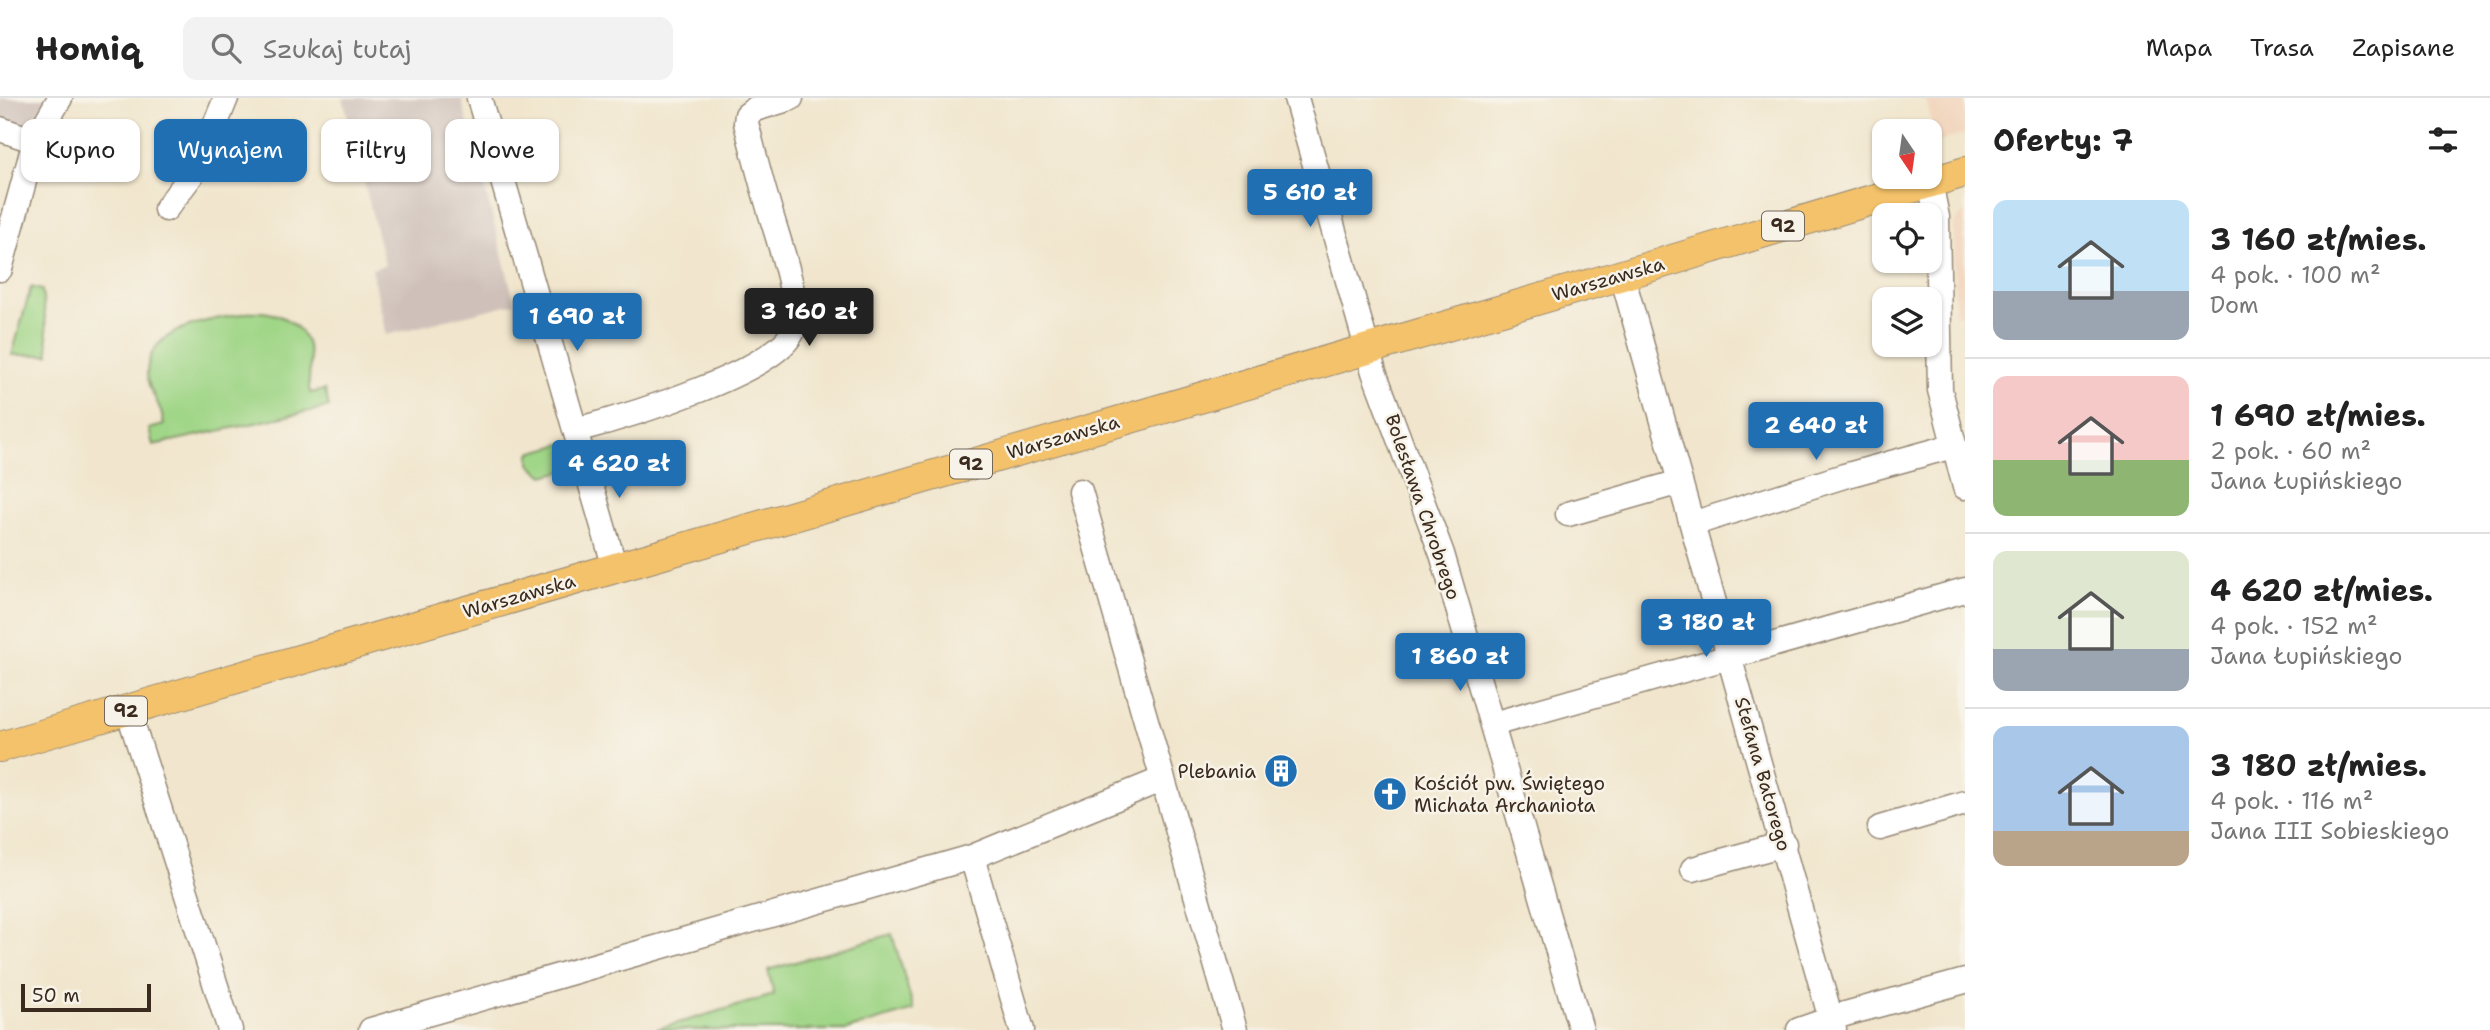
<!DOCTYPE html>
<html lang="pl">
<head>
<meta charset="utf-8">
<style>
	body { margin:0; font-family:"Shantell Sans",sans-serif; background:#f2f2f2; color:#222; height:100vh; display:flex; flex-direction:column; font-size:26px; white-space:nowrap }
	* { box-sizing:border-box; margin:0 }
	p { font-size:23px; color:#767676 }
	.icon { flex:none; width:38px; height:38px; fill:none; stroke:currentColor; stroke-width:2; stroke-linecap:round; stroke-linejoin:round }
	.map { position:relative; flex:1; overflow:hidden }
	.side { display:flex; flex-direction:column; background:#fff; width:525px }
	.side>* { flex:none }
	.hud { position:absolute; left:21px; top:21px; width:665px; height:63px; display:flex; gap:14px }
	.needle { width:46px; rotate:167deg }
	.controls { position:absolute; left:1872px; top:21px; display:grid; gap:14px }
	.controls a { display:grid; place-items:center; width:70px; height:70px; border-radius:14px; background:#fff; box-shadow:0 2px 5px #0004; font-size:35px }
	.scale { position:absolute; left:21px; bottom:18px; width:130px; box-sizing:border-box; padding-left:7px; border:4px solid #3b2a1e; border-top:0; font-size:19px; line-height:24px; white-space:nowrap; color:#3b2a1e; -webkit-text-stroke:5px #f7f3e8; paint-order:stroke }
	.price { position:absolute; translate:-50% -60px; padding:0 16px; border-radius:7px; background:#1f6fb2; color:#fff; font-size:23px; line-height:46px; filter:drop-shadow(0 2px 4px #0008) }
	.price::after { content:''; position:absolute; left:50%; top:42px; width:21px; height:16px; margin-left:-10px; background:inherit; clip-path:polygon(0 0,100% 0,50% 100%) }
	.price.selected { background:#222; color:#fff }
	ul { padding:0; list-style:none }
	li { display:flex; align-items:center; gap:21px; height:175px; padding:0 28px }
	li+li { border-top:2px solid #e0e0e0 }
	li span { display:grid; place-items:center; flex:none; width:196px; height:140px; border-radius:14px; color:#555 }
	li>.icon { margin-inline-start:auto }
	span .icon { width:84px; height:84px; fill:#fffc; stroke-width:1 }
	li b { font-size:30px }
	h2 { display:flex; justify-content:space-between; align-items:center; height:84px; padding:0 28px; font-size:30px }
	.chip { padding:0 24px; border-radius:14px; background:#fff; box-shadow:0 2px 5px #0004; font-size:24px; line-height:63px }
	.chip.selected { background:#1f6fb2; color:#fff }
	header { display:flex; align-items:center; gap:42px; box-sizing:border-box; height:98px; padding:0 35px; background:#fff; border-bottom:2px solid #e0e0e0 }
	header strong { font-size:33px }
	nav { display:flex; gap:38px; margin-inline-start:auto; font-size:24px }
	.search { width:490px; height:63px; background:#f2f2f2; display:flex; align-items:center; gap:18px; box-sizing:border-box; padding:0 24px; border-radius:14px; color:#767676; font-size:26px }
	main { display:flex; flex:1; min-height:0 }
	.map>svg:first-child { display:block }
	.built { fill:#f2d5bd }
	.industrial { fill:#cfc1ba }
	.green { fill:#a0d687; stroke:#6e8052; stroke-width:2 }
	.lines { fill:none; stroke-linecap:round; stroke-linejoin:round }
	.minor-casing { stroke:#968876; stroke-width:27 }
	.major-casing { stroke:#968876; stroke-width:32 }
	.minor { stroke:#fff; stroke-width:24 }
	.major { stroke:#f4c26a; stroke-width:30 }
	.labels { text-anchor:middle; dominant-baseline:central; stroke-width:5; stroke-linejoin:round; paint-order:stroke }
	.shield { fill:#f7f3e8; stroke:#73665b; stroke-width:2 }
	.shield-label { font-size:18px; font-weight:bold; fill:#3b2a1e }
	.street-label { font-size:19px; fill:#3b2a1e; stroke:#f7f3e8 }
	.poi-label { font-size:19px; fill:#3b2a1e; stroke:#f7f3e8; text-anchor:end }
</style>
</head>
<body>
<header>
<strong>Homiq</strong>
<div class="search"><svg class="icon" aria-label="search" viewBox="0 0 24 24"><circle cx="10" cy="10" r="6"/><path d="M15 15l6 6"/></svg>Szukaj tutaj</div>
<nav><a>Mapa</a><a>Trasa</a><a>Zapisane</a></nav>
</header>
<main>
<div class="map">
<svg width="1965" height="932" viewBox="0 0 1965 932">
	<rect width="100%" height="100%" fill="#f7f3e8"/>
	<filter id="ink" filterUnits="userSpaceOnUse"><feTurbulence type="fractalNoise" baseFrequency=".0143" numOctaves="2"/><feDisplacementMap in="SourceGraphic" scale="14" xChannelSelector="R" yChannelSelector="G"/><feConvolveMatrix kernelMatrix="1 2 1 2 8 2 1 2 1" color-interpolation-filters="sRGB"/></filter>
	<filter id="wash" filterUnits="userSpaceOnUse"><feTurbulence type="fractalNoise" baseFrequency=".00686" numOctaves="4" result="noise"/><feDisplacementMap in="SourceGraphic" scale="28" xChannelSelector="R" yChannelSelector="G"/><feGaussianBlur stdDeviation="1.57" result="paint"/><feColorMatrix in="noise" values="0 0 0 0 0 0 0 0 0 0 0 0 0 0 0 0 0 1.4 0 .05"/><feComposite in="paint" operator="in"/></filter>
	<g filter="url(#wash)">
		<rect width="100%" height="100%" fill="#f1e6cd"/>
		<path class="built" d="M1925,0h40v36l-27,8z
			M1965,112v104l-10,1 -1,-91z"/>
		<path class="industrial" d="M0,0h47l-19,28 -28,-9z
			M343,0h118l54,205 -129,32 -14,-66 13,-4z"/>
		<path class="green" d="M31,189l11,3 7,65h-37z
			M251,214c30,-2 58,15 59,47 1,12 -3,22 0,34l15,-3 4,17 -176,38 -4,-16 15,-4c-1,-5 -2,-11 -4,-16 -4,-12 -13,-21 -13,-35 0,-50 69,-54 104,-62z
			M569,344v19l-5,10 -20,5 -14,-12v-11z
			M892,836l22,76 -68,20h-192l120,-35 -6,-25z"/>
	</g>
	<g filter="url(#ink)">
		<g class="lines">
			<g class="minor-casing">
				<path id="minor" d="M479,0l136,470
					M1296,0l78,274 68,182 139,476
					M0,31l35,12
					M1930,84l7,35 3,173 25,97
					M166,111l33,-44 27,-67
					M0,171l35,-128 25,-43
					M1622,177c70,252 142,503 212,755
					M576,332c42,-11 210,-60 218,-103 5,-33 -18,-93 -27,-126 -8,-26 -14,-52 -21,-78l1,-8 8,-6 36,-11
					M1080,393l155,539
					M1568,416l112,-32
					M1692,426l152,-48 109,-30
					M128,612l102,320
					M1493,626l472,-134
					M1880,730l85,-25
					M972,759l50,173
					M1693,771l91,-25
					M371,932l601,-173 191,-78
					M1799,932l46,-16 120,-33"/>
			</g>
			<g class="major-casing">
				<path id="major" d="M0,649l1622,-472 343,-103"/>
			</g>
			<use href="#minor" class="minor"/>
			<use href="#major" class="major"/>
		</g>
	</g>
	<defs>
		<g id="building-disc" transform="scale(1.75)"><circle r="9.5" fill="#1f6fb2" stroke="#f7f3e8"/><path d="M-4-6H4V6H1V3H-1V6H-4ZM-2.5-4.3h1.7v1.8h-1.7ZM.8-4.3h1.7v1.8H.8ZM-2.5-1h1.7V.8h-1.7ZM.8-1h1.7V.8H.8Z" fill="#fff"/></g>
		<g id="church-disc" transform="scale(1.75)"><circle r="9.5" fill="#1f6fb2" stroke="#f7f3e8"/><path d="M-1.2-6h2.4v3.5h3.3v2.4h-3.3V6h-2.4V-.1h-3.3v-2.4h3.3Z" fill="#fff"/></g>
	</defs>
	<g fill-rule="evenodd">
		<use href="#building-disc" x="1281" y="673"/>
		<use href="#church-disc" x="1390" y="696"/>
	</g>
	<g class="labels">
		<g class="shield">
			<rect x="1762" y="113.5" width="42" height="29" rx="5"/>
			<rect x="950" y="351.5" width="42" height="29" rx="5"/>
			<rect x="105" y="598.5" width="42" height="29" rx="5"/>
		</g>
		<g class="shield-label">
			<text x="1783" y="128">92</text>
			<text x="971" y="366">92</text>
			<text x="126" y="613">92</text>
		</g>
		<g class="street-label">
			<text transform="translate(1608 181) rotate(-16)">Warszawska</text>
			<text transform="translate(1063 339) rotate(-16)">Warszawska</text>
			<text transform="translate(1423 409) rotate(71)">Bolesława Chrobrego</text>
			<text transform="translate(519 498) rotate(-16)">Warszawska</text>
			<text transform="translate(1763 676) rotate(74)">Stefana Batorego</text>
		</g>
		<g class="poi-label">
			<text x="1256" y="673">Plebania</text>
			<text x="1414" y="685" text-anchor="start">Kościół pw. Świętego<tspan x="1414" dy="22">Michała Archanioła</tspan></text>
		</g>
	</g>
</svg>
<div class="controls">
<a><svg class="needle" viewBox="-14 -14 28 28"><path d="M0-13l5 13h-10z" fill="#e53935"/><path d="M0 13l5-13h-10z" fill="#767676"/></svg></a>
<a><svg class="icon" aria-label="locate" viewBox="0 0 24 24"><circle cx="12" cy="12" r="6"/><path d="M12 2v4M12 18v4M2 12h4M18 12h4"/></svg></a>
<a><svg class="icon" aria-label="layers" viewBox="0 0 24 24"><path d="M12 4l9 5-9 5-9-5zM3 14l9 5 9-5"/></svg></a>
</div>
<div class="scale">50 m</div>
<b class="price" style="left:1310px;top:131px">5 610 zł</b>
<b class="price selected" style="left:809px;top:250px">3 160 zł</b>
<b class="price" style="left:577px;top:255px">1 690 zł</b>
<b class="price" style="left:1816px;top:364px">2 640 zł</b>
<b class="price" style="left:619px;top:402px">4 620 zł</b>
<b class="price" style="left:1706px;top:561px">3 180 zł</b>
<b class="price" style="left:1460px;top:595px">1 860 zł</b>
<div class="hud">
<a class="chip">Kupno</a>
<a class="chip selected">Wynajem</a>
<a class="chip">Filtry</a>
<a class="chip">Nowe</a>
</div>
</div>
<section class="side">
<h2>Oferty: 7<svg class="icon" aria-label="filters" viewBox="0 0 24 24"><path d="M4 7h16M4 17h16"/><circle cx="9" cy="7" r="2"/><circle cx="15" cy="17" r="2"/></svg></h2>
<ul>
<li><span style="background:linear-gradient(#bfe0f5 65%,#9aa5b1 0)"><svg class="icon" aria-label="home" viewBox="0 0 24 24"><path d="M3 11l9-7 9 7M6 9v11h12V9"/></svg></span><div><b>3 160 zł/mies.</b><p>4 pok. · 100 m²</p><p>Dom</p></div></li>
<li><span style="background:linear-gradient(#f6c9c9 60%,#8fb573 0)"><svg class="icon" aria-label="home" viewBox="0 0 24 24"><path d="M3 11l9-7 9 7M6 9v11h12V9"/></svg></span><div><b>1 690 zł/mies.</b><p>2 pok. · 60 m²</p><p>Jana Łupińskiego</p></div></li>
<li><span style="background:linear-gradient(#dfe7d0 70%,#9aa5b1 0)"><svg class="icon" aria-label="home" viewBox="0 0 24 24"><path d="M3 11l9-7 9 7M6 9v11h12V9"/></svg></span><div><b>4 620 zł/mies.</b><p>4 pok. · 152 m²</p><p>Jana Łupińskiego</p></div></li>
<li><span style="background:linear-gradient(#a9c7e8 75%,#b9a48a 0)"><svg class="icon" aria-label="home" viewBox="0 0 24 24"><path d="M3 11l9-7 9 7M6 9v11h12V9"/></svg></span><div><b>3 180 zł/mies.</b><p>4 pok. · 116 m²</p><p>Jana III Sobieskiego</p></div></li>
</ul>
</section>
</main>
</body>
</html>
